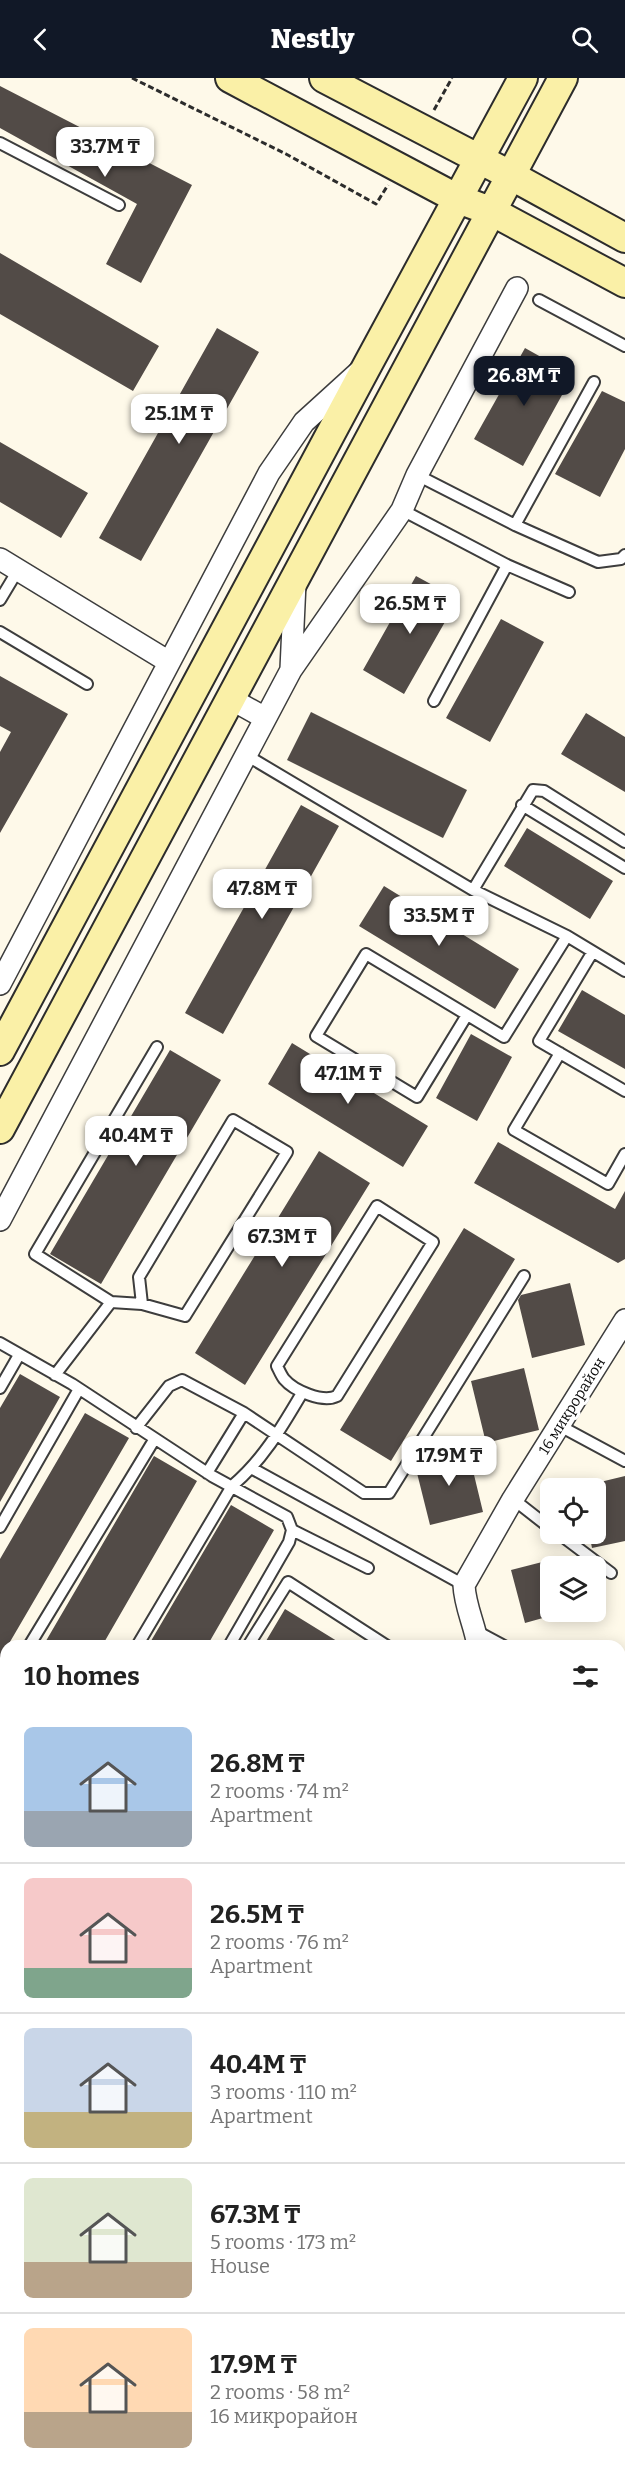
<!DOCTYPE html>
<html lang="en">
<head>
<meta charset="utf-8">
<style>
	body { margin:0; font-family:Bitter,serif; background:#f6f6f6; color:#222; height:100vh; display:flex; flex-direction:column; font-size:22px; white-space:nowrap }
	* { box-sizing:border-box; margin:0 }
	p { font-size:20px; color:#767676 }
	.icon { flex:none; width:33px; height:33px; fill:none; stroke:currentColor; stroke-width:2; stroke-linecap:round; stroke-linejoin:round }
	.map { position:relative; flex:1; overflow:hidden }
	.sheet { position:absolute; left:0px; top:1562px; width:626px; height:836px; display:flex; flex-direction:column; background:#fff; border-radius:18px 18px 0 0; box-shadow:0 3px 15px #0003 }
	.sheet>* { flex:none }
	.buttons { position:absolute; left:540px; top:1400px; display:grid; gap:12px }
	.buttons a { display:grid; place-items:center; width:66px; height:66px; border-radius:9px; background:#fff; box-shadow:0 3px 15px #0003; font-size:30px }
	.price { position:absolute; translate:-50% -51px; padding:0 14px; border-radius:12px; background:#fff; color:#222; font-size:20px; line-height:39px; filter:drop-shadow(0 2px 3px #0008) }
	.price::after { content:''; position:absolute; left:50%; top:36px; width:18px; height:14px; margin-left:-9px; background:inherit; clip-path:polygon(0 0,100% 0,50% 100%) }
	.price.current { background:#111827; color:#fff }
	ul { padding:0; list-style:none }
	li { display:flex; align-items:center; gap:18px; height:150px; padding:0 24px }
	li+li { border-top:2px solid #e0e0e0 }
	li span { display:grid; place-items:center; flex:none; width:168px; height:120px; border-radius:9px; color:#555 }
	li>.icon { margin-inline-start:auto }
	span .icon { width:72px; height:72px; fill:#fffc; stroke-width:1 }
	li b { font-size:26px }
	h2 { display:flex; justify-content:space-between; align-items:center; height:72px; padding:0 24px; font-size:26px }
	header { display:flex; justify-content:space-between; align-items:center; height:78px; padding:0 24px; background:#111827; color:#fff; font-size:27px; font-weight:800 }
	.map>svg:first-child { display:block }
	.green { fill:#cee5b5 }
	.building { fill:#524b47 }
	.lines { fill:none; stroke-linecap:round; stroke-linejoin:round }
	.service-casing { stroke:#3d3d3d; stroke-width:14 }
	.minor-casing { stroke:#3d3d3d; stroke-width:24 }
	.secondary-casing { stroke:#2c2c2c; stroke-width:32 }
	.path { stroke:#2c2c2c; stroke-width:3; stroke-dasharray:6 3; stroke-linecap:butt }
	.service { stroke:#fff; stroke-width:10 }
	.minor { stroke:#fff; stroke-width:21 }
	.secondary { stroke:#faf0a7; stroke-width:28 }
	.labels { text-anchor:middle; dominant-baseline:central; stroke-width:6; stroke-linejoin:round; paint-order:stroke }
	.street-label { font-size:15px; fill:#0a0a0a; stroke:#fff }
</style>
</head>
<body>
<header><svg class="icon" aria-label="back" viewBox="0 0 24 24"><path d="M15 5l-7 7 7 7"/></svg>Nestly<svg class="icon" aria-label="search" viewBox="0 0 24 24"><circle cx="10" cy="10" r="6"/><path d="M15 15l6 6"/></svg></header>
<div class="map">
<svg width="625" height="2396" viewBox="0 0 625 2396">
	<rect width="100%" height="100%" fill="#fef9e9"/>
	<path class="green" d="M0,1799l6,4v148l-6,-3z"/>
	<path class="building" d="M0,8l192,99 -51,98 -35,-19 31,-60 -137,-76z
		M0,175l159,93 -26,45 -133,-77z
		M217,250l42,24 -118,209 -42,-23z
		M525,270l48,27 -50,91 -49,-27z
		M602,313l23,11v47l-25,48 -45,-23z
		M0,364l88,51 -27,45 -61,-36z
		M416,498l42,23 -54,95 -41,-24z
		M501,541l43,23 -54,100 -44,-24z
		M0,598l68,38 -68,119v-81l11,-20 -11,-6z
		M311,634l156,78 -24,48 -156,-78z
		M586,635l39,24v55l-64,-38z
		M301,727l38,21 -116,208 -38,-21z
		M527,750l86,53 -23,38 -86,-53z
		M384,808l135,83 -24,40 -136,-83z
		M582,912l43,25v54l-67,-38z
		M471,956l41,23 -35,64 -41,-23z
		M292,965l136,83 -25,41 -135,-83z
		M170,972l51,30 -120,204 -51,-30z
		M498,1064l117,67 10,-18v68l-7,4 -144,-80z
		M319,1073l51,32 -125,202 -50,-32z
		M464,1150l51,31 -124,202 -51,-31z
		M570,1205l15,62 -53,13 -14,-58 3,-5z
		M524,1290l15,62 -53,13 -15,-62z
		M20,1296l40,23 -60,105v-94z
		M85,1335l44,25 -129,221v-100z
		M468,1372l15,62 -53,13 -15,-60 2,-3z
		M154,1378l43,25 -95,165h-59z
		M625,1398v65l-33,7 -3,-15h7v-50z
		M231,1427l43,25 -67,116h-59z
		M550,1482v56l-25,7 -14,-53z
		M285,1531l60,37h-82z"/>
	<g class="lines">
		<g class="service-casing">
			<path id="service" d="M0,65l119,62
				M539,222l86,46
				M417,397l98,50 83,37 23,-3 4,-4
				M402,432l105,55 62,27
				M515,447l79,-143
				M0,522l18,-30
				M0,554l87,52
				M434,623l73,-136
				M246,677l227,135 94,46 58,35
				M522,727l103,63
				M473,812l60,-100 11,1 81,51
				M592,875l-53,88 86,50
				M467,937l-50,82 -101,-61 50,-82 138,83 63,-101
				M560,975l-46,77 94,54 17,-30
				M377,1128l56,36 -96,154c-14,7 -43,-5 -53,-17 -3,-4 -5,-9 -7,-13z
				M111,1224l-76,-48 122,-207
				M0,1265l72,41 140,92 75,41 5,13 -3,12 -60,104
				M55,1297l56,-73 31,2 -3,-27 94,-157 54,32 -102,164 -43,-12
				M0,1310l19,-33
				M244,1335l120,80h25l135,-217
				M560,1348l65,35
				M136,1350l33,-42 13,-6 62,33 -37,60
				M253,1391l211,116
				M513,1421l37,29
				M0,1449l79,-138
				M292,1452l76,38
				M558,1455l53,40
				M476,1553l28,15
				M29,1568l125,-206
				M137,1568l95,-160c31,-26 50,-59 70,-93
				M248,1568l40,-64 99,64
				M0,1615l6,-10
				M620,1617l5,-9
				M620,1636l5,3
				M0,1764l6,3
				M0,1787l6,4
				M0,1957l6,3
				M0,2074l6,4
				M0,2106l6,4
				M620,2175l5,3
				M169,2396l3,-5"/>
		</g>
		<g class="minor-casing">
			<path id="minor" d="M0,481l169,103
				M291,591l4,-86
				M231,621l34,19
				M0,906l269,-511 35,-51 55,-50
				M0,1142l291,-550 111,-160 15,-35 100,-187
				M478,1568c-3,-21 -13,-39 -14,-61l49,-86 112,-179
				M91,2396l3,-5"/>
		</g>
		<g class="secondary-casing">
			<path id="secondary" d="M230,0l228,121 35,13 132,71
				M324,0l186,97 115,63
				M0,973l368,-687 155,-286
				M0,1051l563,-1051"/>
		</g>
		<path class="path" d="M132,0l154,76 90,50 12,-19
			M434,32l18,-32
			M0,1826l6,4
			M0,1883l6,-4
			M0,1902l6,1
			M0,1913l6,-4"/>
		<use href="#service" class="service"/>
		<use href="#minor" class="minor"/>
		<use href="#secondary" class="secondary"/>
	</g>
	<g class="labels">
		<g class="street-label">
			<text transform="translate(572 1328) rotate(-58)">16 микрорайон</text>
		</g>
	</g>
</svg>
<div class="buttons">
<a><svg class="icon" aria-label="locate" viewBox="0 0 24 24"><circle cx="12" cy="12" r="6"/><path d="M12 2v4M12 18v4M2 12h4M18 12h4"/></svg></a>
<a><svg class="icon" aria-label="layers" viewBox="0 0 24 24"><path d="M12 4l9 5-9 5-9-5zM3 14l9 5 9-5"/></svg></a>
</div>
<b class="price" style="left:105px;top:100px">33.7M ₸</b>
<b class="price current" style="left:524px;top:329px">26.8M ₸</b>
<b class="price" style="left:179px;top:367px">25.1M ₸</b>
<b class="price" style="left:410px;top:557px">26.5M ₸</b>
<b class="price" style="left:262px;top:842px">47.8M ₸</b>
<b class="price" style="left:439px;top:869px">33.5M ₸</b>
<b class="price" style="left:348px;top:1027px">47.1M ₸</b>
<b class="price" style="left:136px;top:1089px">40.4M ₸</b>
<b class="price" style="left:282px;top:1190px">67.3M ₸</b>
<b class="price" style="left:449px;top:1409px">17.9M ₸</b>
<section class="sheet">
<h2>10 homes<svg class="icon" aria-label="filters" viewBox="0 0 24 24"><path d="M4 7h16M4 17h16"/><circle cx="9" cy="7" r="2"/><circle cx="15" cy="17" r="2"/></svg></h2>
<ul>
<li><span style="background:linear-gradient(#a9c7e8 70%,#9aa5b1 0)"><svg class="icon" aria-label="home" viewBox="0 0 24 24"><path d="M3 11l9-7 9 7M6 9v11h12V9"/></svg></span><div><b>26.8M ₸</b><p>2 rooms · 74 m²</p><p>Apartment</p></div></li>
<li><span style="background:linear-gradient(#f6c9c9 75%,#7fa58c 0)"><svg class="icon" aria-label="home" viewBox="0 0 24 24"><path d="M3 11l9-7 9 7M6 9v11h12V9"/></svg></span><div><b>26.5M ₸</b><p>2 rooms · 76 m²</p><p>Apartment</p></div></li>
<li><span style="background:linear-gradient(#c9d6e8 70%,#c2b280 0)"><svg class="icon" aria-label="home" viewBox="0 0 24 24"><path d="M3 11l9-7 9 7M6 9v11h12V9"/></svg></span><div><b>40.4M ₸</b><p>3 rooms · 110 m²</p><p>Apartment</p></div></li>
<li><span style="background:linear-gradient(#dfe7d0 70%,#b9a48a 0)"><svg class="icon" aria-label="home" viewBox="0 0 24 24"><path d="M3 11l9-7 9 7M6 9v11h12V9"/></svg></span><div><b>67.3M ₸</b><p>5 rooms · 173 m²</p><p>House</p></div></li>
<li><span style="background:linear-gradient(#ffd9b3 70%,#b9a48a 0)"><svg class="icon" aria-label="home" viewBox="0 0 24 24"><path d="M3 11l9-7 9 7M6 9v11h12V9"/></svg></span><div><b>17.9M ₸</b><p>2 rooms · 58 m²</p><p>16 микрорайон</p></div></li>
</ul>
</section>
</div>
</body>
</html>
